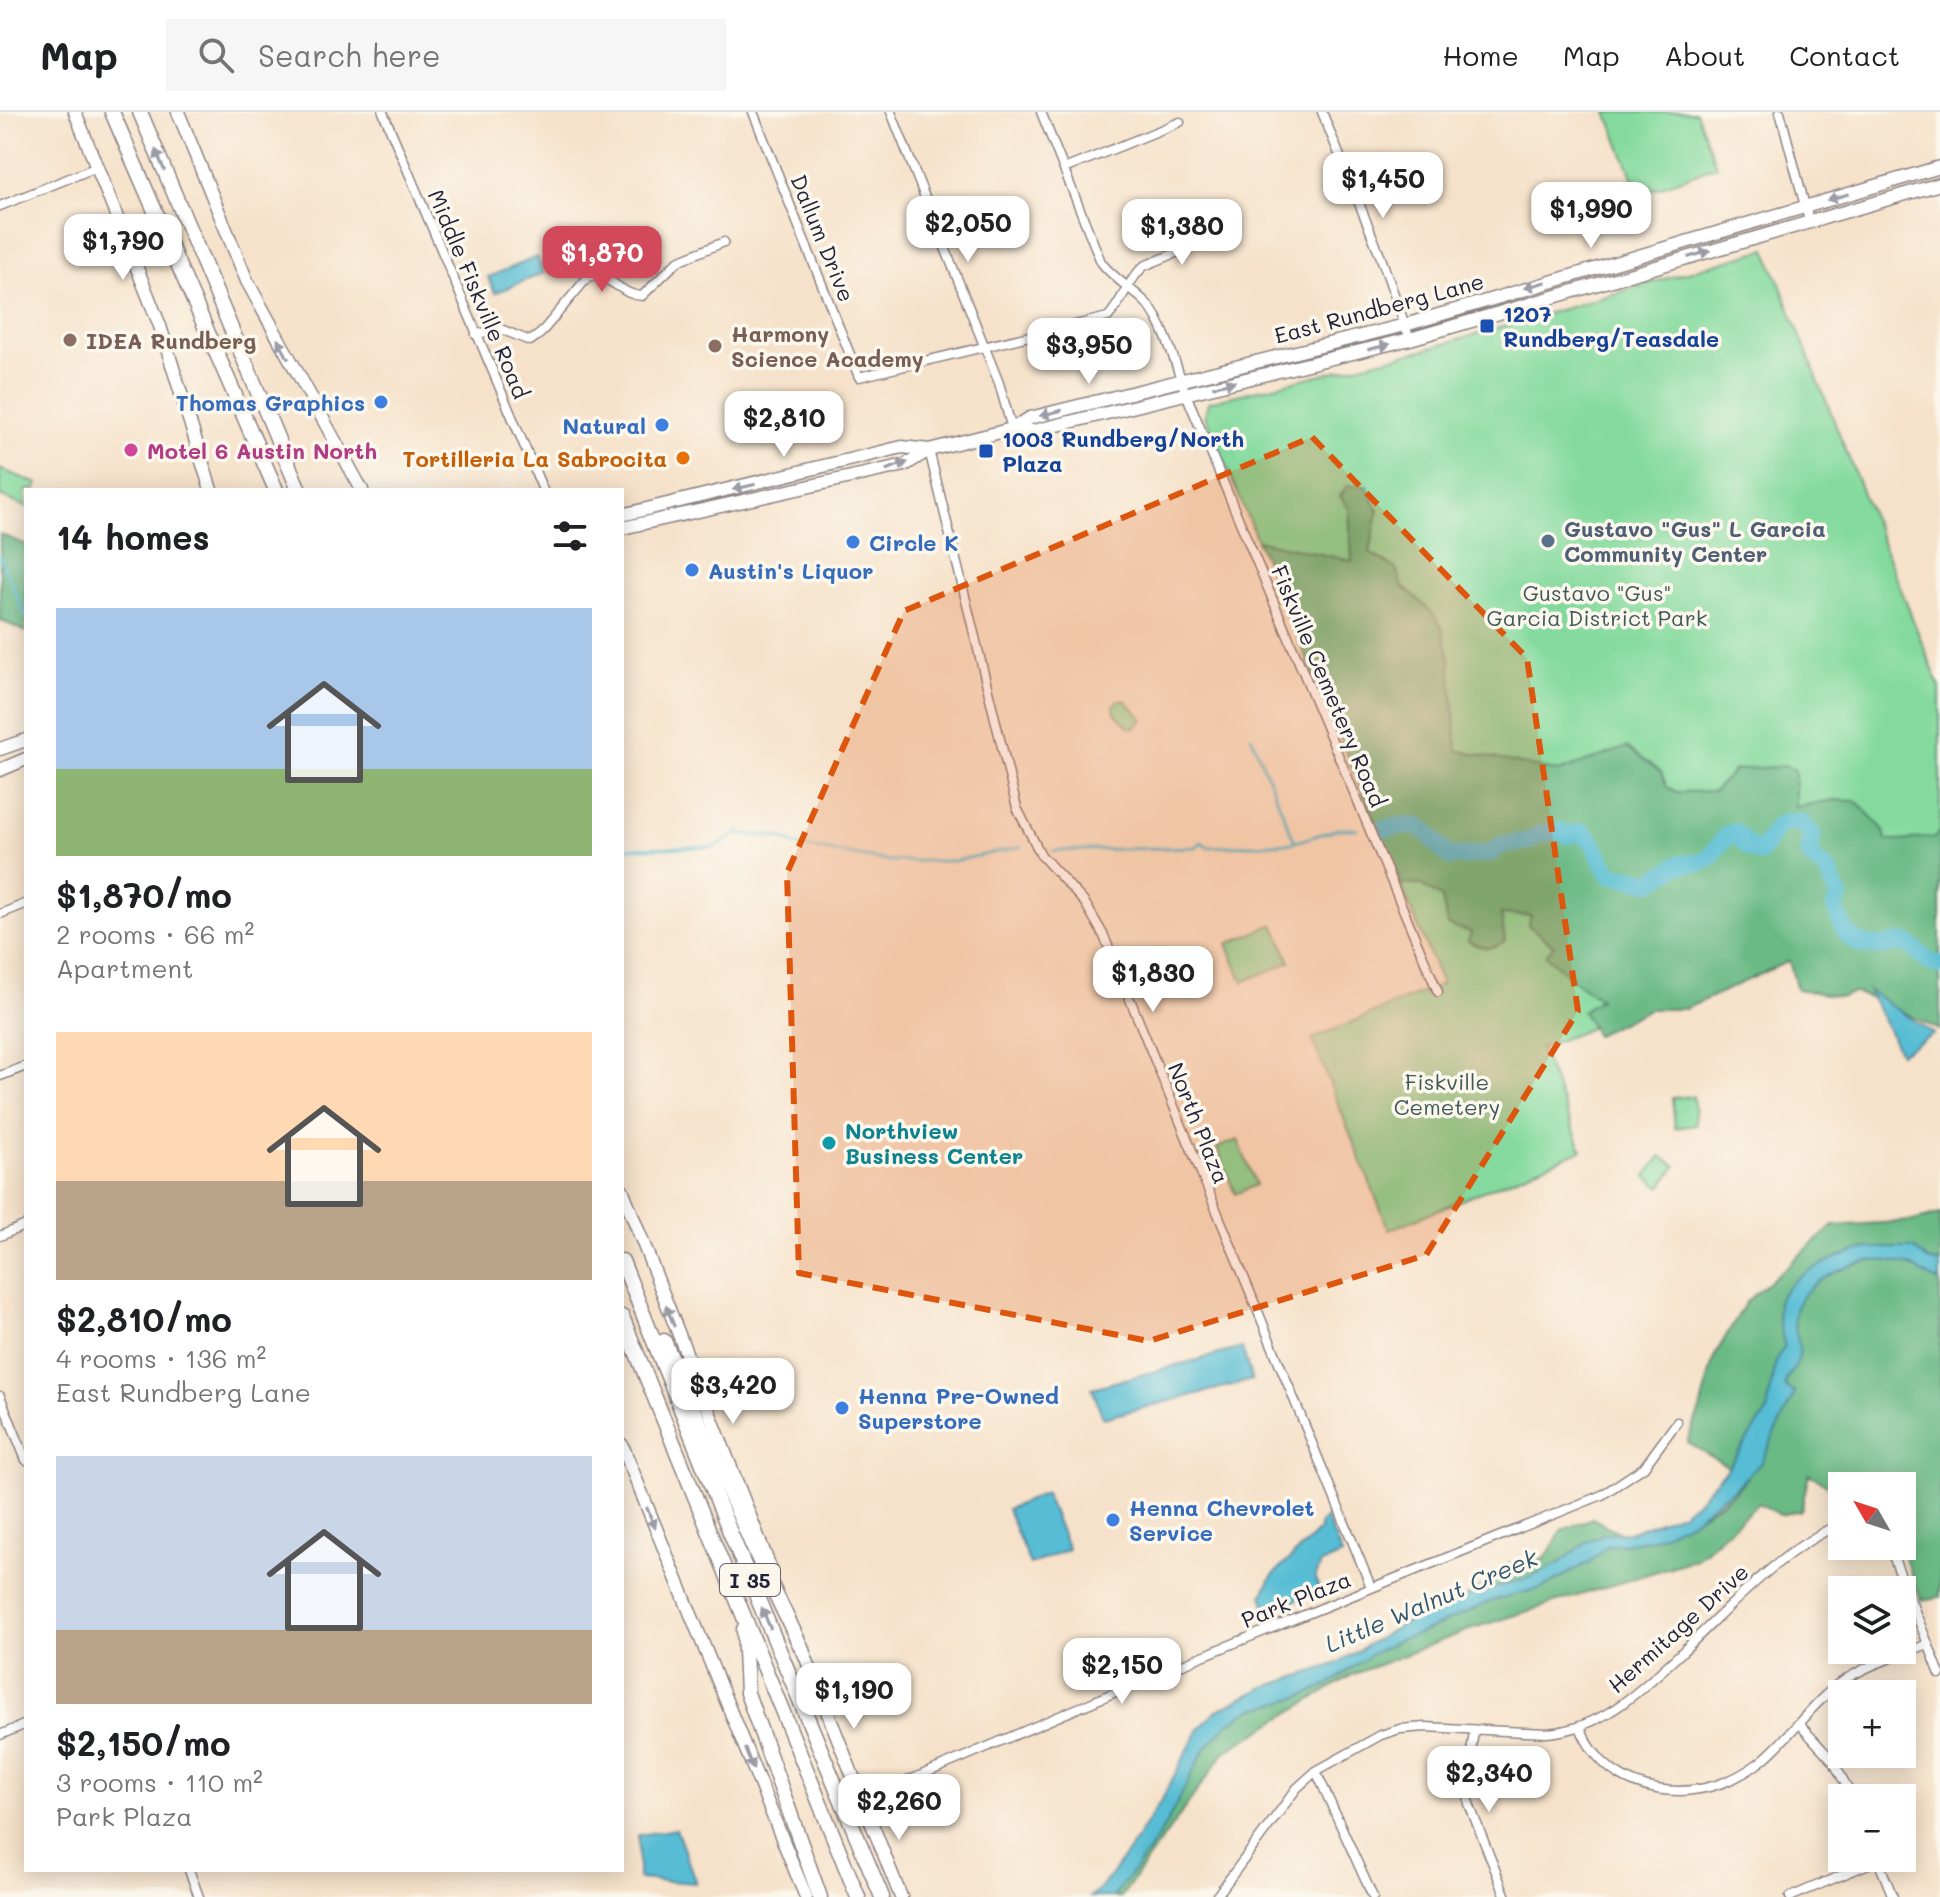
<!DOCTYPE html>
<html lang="en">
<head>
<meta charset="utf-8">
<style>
	body { margin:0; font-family:Mali,sans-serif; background:#f6f6f6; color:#202124; height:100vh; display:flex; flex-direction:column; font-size:30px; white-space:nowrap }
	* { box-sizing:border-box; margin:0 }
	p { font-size:26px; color:#757577 }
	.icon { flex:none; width:44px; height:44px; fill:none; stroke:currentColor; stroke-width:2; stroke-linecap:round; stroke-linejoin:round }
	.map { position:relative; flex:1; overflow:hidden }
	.details { position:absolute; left:24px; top:376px; width:600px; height:1384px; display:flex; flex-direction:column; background:#fff; border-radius:0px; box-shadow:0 4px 20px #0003 }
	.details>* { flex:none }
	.needle { width:52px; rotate:309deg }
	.controls { position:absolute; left:1828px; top:1360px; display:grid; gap:16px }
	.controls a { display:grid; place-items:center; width:88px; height:88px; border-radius:0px; background:#fff; box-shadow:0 4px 20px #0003; font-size:40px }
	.price { position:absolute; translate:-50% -68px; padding:0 18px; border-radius:16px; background:#fff; color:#222; font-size:26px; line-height:52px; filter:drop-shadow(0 2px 4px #0008) }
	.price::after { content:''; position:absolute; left:50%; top:48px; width:24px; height:18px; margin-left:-12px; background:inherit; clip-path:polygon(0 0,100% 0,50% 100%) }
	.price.selected { background:#d1495b; color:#fff }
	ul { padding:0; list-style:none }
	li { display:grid; align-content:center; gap:16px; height:424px; padding:0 32px }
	li span { display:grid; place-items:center; height:248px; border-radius:0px; color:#555 }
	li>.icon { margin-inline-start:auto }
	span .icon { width:144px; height:144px; fill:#fffc; stroke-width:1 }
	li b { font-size:34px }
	h2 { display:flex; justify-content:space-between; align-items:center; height:96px; padding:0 32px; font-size:34px }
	header { display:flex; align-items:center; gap:48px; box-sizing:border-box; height:112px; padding:0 40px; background:#fff; border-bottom:2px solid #e0e0e0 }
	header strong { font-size:38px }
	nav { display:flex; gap:44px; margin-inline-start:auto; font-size:28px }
	.search { width:560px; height:72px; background:#f6f6f6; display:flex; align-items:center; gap:20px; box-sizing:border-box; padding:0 28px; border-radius:0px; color:#757577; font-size:30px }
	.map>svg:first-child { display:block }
	.green { fill:#84da9e; stroke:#537e6c; stroke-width:2 }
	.forest { fill:#6bba85; stroke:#466e60; stroke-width:2 }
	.water { fill:#56bdd4; stroke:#3c7088; stroke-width:2 }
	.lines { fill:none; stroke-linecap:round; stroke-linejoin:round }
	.stream { stroke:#56bdd4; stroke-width:3 }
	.river { stroke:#56bdd4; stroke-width:18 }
	.minor-casing { stroke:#8c8282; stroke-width:11 }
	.secondary-casing { stroke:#8c8282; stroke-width:15 }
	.motorway-casing { stroke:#8c8282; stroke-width:17 }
	.minor { stroke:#fff; stroke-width:8 }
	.secondary { stroke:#fff; stroke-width:12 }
	.motorway { stroke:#fff; stroke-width:14 }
	.oneway { fill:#9c9ca7 }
	.marked { fill:#de560e; fill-opacity:0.2; stroke:#de560e; stroke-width:6; stroke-dasharray:16 10; stroke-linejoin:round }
	.transit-dot { fill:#1a4fb4; stroke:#fbf7ec; stroke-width:3 }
	.education-dot { fill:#8d6e63; stroke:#fbf7ec; stroke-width:3 }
	.shop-dot { fill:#3f7fe0; stroke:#fbf7ec; stroke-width:3 }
	.hotel-dot { fill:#d1479c; stroke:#fbf7ec; stroke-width:3 }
	.food-dot { fill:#e8710a; stroke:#fbf7ec; stroke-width:3 }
	.service-dot { fill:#5c6f8a; stroke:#fbf7ec; stroke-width:3 }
	.culture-dot { fill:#0f9aa8; stroke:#fbf7ec; stroke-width:3 }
	.labels { text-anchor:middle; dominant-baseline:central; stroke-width:7; stroke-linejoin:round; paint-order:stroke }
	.shield { fill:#fbf7ec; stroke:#636270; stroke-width:2 }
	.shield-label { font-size:20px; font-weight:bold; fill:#22223b }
	.street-label { font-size:22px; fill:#22223b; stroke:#fbf7ec }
	.transit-label { font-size:22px; font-weight:bold; fill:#164399; stroke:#fbf7ec; text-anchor:start }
	.education-label { font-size:22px; font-weight:bold; fill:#785e54; stroke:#fbf7ec; text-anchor:start }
	.shop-label { font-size:22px; font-weight:bold; fill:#366cbe; stroke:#fbf7ec; text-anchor:start }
	.hotel-label { font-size:22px; font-weight:bold; fill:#b23c85; stroke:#fbf7ec; text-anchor:start }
	.food-label { font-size:22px; font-weight:bold; fill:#c56008; stroke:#fbf7ec; text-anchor:end }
	.service-label { font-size:22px; font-weight:bold; fill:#4e5e75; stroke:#fbf7ec; text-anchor:start }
	.park-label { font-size:22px; fill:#3f5959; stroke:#fbf7ec }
	.culture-label { font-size:22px; font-weight:bold; fill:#0d838f; stroke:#fbf7ec; text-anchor:start }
	.water-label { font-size:24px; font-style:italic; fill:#345871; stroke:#fbf7ec }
</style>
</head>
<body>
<header>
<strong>Map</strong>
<div class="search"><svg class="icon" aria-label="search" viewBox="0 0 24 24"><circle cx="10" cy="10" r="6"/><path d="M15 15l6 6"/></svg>Search here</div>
<nav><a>Home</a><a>Map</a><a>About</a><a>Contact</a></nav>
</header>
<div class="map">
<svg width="1940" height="1785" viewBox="0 0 1940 1785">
	<rect width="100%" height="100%" fill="#fbf7ec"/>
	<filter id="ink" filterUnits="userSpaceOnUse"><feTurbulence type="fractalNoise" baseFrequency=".0125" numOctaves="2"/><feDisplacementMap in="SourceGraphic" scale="16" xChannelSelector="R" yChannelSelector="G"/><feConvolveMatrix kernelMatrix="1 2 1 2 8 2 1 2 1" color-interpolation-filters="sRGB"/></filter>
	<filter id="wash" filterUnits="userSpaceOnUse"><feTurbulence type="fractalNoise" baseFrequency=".006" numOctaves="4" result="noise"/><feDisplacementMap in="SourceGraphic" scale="32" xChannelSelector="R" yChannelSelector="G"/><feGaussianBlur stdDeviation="1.8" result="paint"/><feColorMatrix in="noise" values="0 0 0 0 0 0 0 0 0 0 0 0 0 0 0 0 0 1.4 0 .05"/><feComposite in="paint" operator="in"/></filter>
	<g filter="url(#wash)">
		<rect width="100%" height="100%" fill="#f6e2ca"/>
		<path class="green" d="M1607,0h89l20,54 -77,29z
			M1766,137l174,439v202l-400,158 42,102 -193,80 -77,-191 130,-55 -237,-569 3,-13 219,-53z
			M0,357l38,15 -3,6h-9v17l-26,-11z
			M1118,588h7l18,19 -8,9 -6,-1 -14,-14 -1,-8z
			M1274,812l16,38 -47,20 -16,-38z
			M1693,984l3,29 -21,3 -3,-30z
			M1238,1028l18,45 -21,9 -18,-46z
			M1661,1044l15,10 -15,21 -15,-11z"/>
		<path class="forest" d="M1347,374h20l11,25 -8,42 26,16 6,17 28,24 12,18 8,31 7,91 101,22 69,-25 34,25 6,15 10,5 37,-1 20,-21 51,-4 10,4v37l38,-7 23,1 28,29 2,10c16,4 31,-4 48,-2l6,-8v200l-59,-28 -28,-10 -11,5 -45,-8 -8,-28 -104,48h-36l-53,26 -14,-24 18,-12 -23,-16 -31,-28 7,-10 -25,-20 3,-9 -30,-2 4,27c-15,10 -21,8 -37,0l3,-9 -24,-7 -5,-27 -21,-13 -20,-1 -144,-344 95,21 -3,-52 -9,-13z
			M0,422l26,11v87l-26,-12z
			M1940,1102v383l-19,3 -21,-54h2v-60h-60v8l-33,-20 -8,36 -21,5 -21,-12 -63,56 -219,68 -125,48 -127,77 -104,145h-25l66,-91 48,-89 126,-53 68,-41 66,-28 39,-31 36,-5 17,-29 30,-12c10,5 22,14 34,15 40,6 96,-25 121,-55l-60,-36 13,-32 14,-53 32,-55 87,-76 80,-5z"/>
		<path class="water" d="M537,145l7,16 -49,20 -7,-16z
			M1868,878l66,44 -34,19z
			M1867,1136h46l15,12 12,4v18c-8,-3 -14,-8 -22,-12 -33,-17 -63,-9 -93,8 -13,7 -24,16 -29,30 -6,18 5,31 3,48 -1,9 -10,18 -14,27l1,5 9,5 -34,70 -26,25 -44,33 -38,18 -47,8 -16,15 -48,26 -48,12 -73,33 -22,7 -27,14 -43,30 -23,11 -55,15 -23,13 -24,27 -38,74 -18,28 -35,45h-23l11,-9 27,-36 35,-55 36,-68 15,-17 48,-24 74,-24 68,-41 66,-28 62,-18 28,-14 26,-21 19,-9 26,-1 50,-19 16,-12 29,-31 41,-58 6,-40 5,-16 7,-9c-3,-13 -9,-30 -7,-44 5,-26 66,-50 89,-55z
			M1242,1236l10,32 -149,38 -11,-30z
			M1045,1381l23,56 -38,16 -23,-56z
			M1326,1406l16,37 -21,9 -6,14 5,13 -53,20 -5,-16 10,-19 48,-46v-6z
			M676,1717l20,54 -58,-4v-44z"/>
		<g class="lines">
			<path class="stream" d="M0,445l26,60
				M1251,624l44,106
				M622,736l93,-1 24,-14c18,4 41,0 55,12l95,16h65l68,-14
				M1053,739l143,-4 6,-5 6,5 84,-4 46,-14h19"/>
			<path class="river" d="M1383,717c12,-2 29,-6 40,0 9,6 16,20 28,28l39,-4 11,-8 28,-4 12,-7 18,-3 9,4 14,-3 10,9 18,33 41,8 27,-17 24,-3 8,-5 17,-22 8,-3 14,15 11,6 17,-26 8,-5 17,1 11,13 -4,15 6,10 13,10 11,27 -4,9c10,28 16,41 49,39 9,-1 16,-6 25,-1 12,7 16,19 31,20"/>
		</g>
	</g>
	<g filter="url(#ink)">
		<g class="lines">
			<g class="minor-casing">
				<path id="minor" d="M383,0l160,378
					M753,0l106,265 249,-60c15,-16 19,-36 36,-51l81,-33
					M891,0l108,271 13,46
					M1041,0l60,150c13,18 33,27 47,43 17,20 29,64 38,89l252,598
					M1322,0l58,143 30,84
					M1780,0l29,109
					M1064,57l116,-47
					M0,94l97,-39
					M476,223l22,-7 32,13 10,-7 48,-57c22,-5 33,19 54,19l36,-35 46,-19
					M929,338l88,358 24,47 44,48 19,33 267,651
					M0,802l25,-10
					M0,964l26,-10
					M0,1124l26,-11
					M0,1284l26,64
					M1889,1434l51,128
					M1800,1613l33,36 20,37
					M1580,1615c29,74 122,81 180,35 29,-23 49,-56 79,-78 25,-19 60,-28 89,-40
					M1474,1618l-7,54 2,20 37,93
					M0,1623l26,-11
					M1316,1659l57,126
					M863,1688l290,-124 449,-181 42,-28 33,-45
					M1877,1746l16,39
					M189,1758l10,27
					M1216,1785l81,-109 19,-17 65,-36 19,-6 25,-2 122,6c56,-4 95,-44 134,-80 49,-46 98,-102 161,-130
					M1790,1785l88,-37"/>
			</g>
			<g class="secondary-casing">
				<path id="secondary" d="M75,0l85,214 51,164
					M178,0l69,169 115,209
					M1012,317l21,2 377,-92 530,-155
					M622,403l280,-68 27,3
					M622,416l283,-63 24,-15 83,-21 18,-11 375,-93 535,-158
					M0,637l26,-9
					M0,658l26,-11
					M622,1077l149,381
					M622,1333l184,452
					M800,1531l101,254"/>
			</g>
			<g class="motorway-casing">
				<path id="motorway" d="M112,0l164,378
					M140,0l159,378
					M622,1149l108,271 152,365
					M622,1205l236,580
					M664,1229l90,208 48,100
					M744,1517l3,64 73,204"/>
			</g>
			<use href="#minor" class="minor"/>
			<use href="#secondary" class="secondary"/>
			<use href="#motorway" class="motorway"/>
		</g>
		<defs><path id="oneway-solid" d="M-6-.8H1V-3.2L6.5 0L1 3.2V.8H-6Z" transform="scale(2)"/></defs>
		<g class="oneway">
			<use href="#oneway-solid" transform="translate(160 48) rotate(-113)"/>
			<use href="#oneway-solid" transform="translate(1838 85) rotate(164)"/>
			<use href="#oneway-solid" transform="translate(1699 142) rotate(-17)"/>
			<use href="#oneway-solid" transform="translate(1535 173) rotate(164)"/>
			<use href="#oneway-solid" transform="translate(1379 235) rotate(-14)"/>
			<use href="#oneway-solid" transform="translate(283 237) rotate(-119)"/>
			<use href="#oneway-solid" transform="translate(1224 272) rotate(-14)"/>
			<use href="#oneway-solid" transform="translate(1051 301) rotate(166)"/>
			<use href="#oneway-solid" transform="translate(897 354) rotate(-19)"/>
			<use href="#oneway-solid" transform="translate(744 375) rotate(167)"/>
			<use href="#oneway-solid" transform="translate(670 1204) rotate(-112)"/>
			<use href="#oneway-solid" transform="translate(651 1406) rotate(68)"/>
			<use href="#oneway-solid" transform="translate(766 1506) rotate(-113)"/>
			<use href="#oneway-solid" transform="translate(749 1647) rotate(68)"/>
		</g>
	</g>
	<path class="marked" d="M1312,325l215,221 51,353 -152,244 -277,86 -350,-68 -12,-400 117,-262z"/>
	<g class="transit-dot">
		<rect x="1479" y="206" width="16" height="16" rx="4"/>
		<rect x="978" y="331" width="16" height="16" rx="4"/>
	</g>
	<g class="education-dot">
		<circle cx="70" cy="228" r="8"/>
		<circle cx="715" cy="234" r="8"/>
	</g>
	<g class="shop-dot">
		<circle cx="381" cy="290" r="8"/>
		<circle cx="662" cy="313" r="8"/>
		<circle cx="853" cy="430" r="8"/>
		<circle cx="692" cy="458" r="8"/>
		<circle cx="842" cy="1296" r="8"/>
		<circle cx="1113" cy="1408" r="8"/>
	</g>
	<circle class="hotel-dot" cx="131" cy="338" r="8"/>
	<circle class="food-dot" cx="683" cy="346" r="8"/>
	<circle class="service-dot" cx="1548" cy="429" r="8"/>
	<circle class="culture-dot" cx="829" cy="1031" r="8"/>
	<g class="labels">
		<rect class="shield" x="720" y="1452" width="60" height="32" rx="6"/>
		<g class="shield-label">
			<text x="750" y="1468">I 35</text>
		</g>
		<g class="street-label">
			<text transform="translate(823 126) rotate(68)">Dallum Drive</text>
			<text transform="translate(479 182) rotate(67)">Middle Fiskville Road</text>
			<text transform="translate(1379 196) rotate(-15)">East Rundberg Lane</text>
			<text transform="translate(1329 574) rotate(67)">Fiskville Cemetery Road</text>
			<text transform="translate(1199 1011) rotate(68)">North Plaza</text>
			<text transform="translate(1296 1487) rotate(-22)">Park Plaza</text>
			<text transform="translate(1678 1516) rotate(-42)">Hermitage Drive</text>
		</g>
		<g class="transit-label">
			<text x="1503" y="201">1207<tspan x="1503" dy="25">Rundberg/Teasdale</tspan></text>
			<text x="1002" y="326">1003 Rundberg/North<tspan x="1002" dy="25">Plaza</tspan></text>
		</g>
		<g class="education-label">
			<text x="731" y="221">Harmony<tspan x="731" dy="25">Science Academy</tspan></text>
			<text x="86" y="228">IDEA Rundberg</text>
		</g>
		<g class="shop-label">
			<text x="365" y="290" text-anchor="end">Thomas Graphics</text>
			<text x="646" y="313" text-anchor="end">Natural</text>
			<text x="869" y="430">Circle K</text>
			<text x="708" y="458">Austin's Liquor</text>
			<text x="858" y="1283">Henna Pre-Owned<tspan x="858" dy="25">Superstore</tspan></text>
			<text x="1129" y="1395">Henna Chevrolet<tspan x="1129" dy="25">Service</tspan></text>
		</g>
		<g class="hotel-label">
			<text x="147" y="338">Motel 6 Austin North</text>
		</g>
		<g class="food-label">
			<text x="667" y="346">Tortilleria La Sabrocita</text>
		</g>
		<g class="service-label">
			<text x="1564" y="416">Gustavo "Gus" L Garcia<tspan x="1564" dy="25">Community Center</tspan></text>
		</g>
		<g class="park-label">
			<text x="1597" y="480">Gustavo "Gus"<tspan x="1597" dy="25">Garcia District Park</tspan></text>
			<text x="1447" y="969">Fiskville<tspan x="1447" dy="25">Cemetery</tspan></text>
		</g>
		<g class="culture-label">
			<text x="845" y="1018">Northview<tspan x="845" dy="25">Business Center</tspan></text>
		</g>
		<g class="water-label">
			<text transform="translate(1431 1488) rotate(-23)">Little Walnut Creek</text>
		</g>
	</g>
</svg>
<div class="controls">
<a><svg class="needle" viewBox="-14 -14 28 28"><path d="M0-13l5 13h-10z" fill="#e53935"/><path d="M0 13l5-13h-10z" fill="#757577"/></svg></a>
<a><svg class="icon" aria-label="layers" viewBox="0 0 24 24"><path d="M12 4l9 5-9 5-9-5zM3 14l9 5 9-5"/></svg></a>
<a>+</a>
<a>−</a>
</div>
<b class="price" style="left:1383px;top:108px">$1,450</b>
<b class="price" style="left:1591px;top:138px">$1,990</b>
<b class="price" style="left:968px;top:152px">$2,050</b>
<b class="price" style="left:1182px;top:155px">$1,380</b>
<b class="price" style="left:123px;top:170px">$1,790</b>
<b class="price selected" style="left:602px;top:182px">$1,870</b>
<b class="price" style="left:1089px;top:274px">$3,950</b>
<b class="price" style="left:784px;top:347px">$2,810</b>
<b class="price" style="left:1153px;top:902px">$1,830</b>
<b class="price" style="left:733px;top:1314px">$3,420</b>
<b class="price" style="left:1122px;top:1594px">$2,150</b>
<b class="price" style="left:854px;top:1619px">$1,190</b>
<b class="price" style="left:1489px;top:1702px">$2,340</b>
<b class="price" style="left:899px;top:1730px">$2,260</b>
<section class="details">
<h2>14 homes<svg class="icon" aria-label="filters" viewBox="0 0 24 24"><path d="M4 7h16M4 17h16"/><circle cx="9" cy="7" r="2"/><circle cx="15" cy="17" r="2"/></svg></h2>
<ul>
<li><span style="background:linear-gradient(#a9c7e8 65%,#8fb573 0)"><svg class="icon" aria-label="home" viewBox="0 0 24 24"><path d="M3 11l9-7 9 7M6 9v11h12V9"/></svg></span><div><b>$1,870/mo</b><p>2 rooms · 66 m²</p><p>Apartment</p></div></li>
<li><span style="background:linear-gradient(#ffd9b3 60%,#b9a48a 0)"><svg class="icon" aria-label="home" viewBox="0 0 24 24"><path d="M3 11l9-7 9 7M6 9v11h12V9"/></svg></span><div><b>$2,810/mo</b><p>4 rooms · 136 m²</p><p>East Rundberg Lane</p></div></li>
<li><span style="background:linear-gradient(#c9d6e8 70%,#b9a48a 0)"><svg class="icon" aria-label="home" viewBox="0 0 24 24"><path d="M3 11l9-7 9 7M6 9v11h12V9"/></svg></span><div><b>$2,150/mo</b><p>3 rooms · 110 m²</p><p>Park Plaza</p></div></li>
</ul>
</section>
</div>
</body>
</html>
